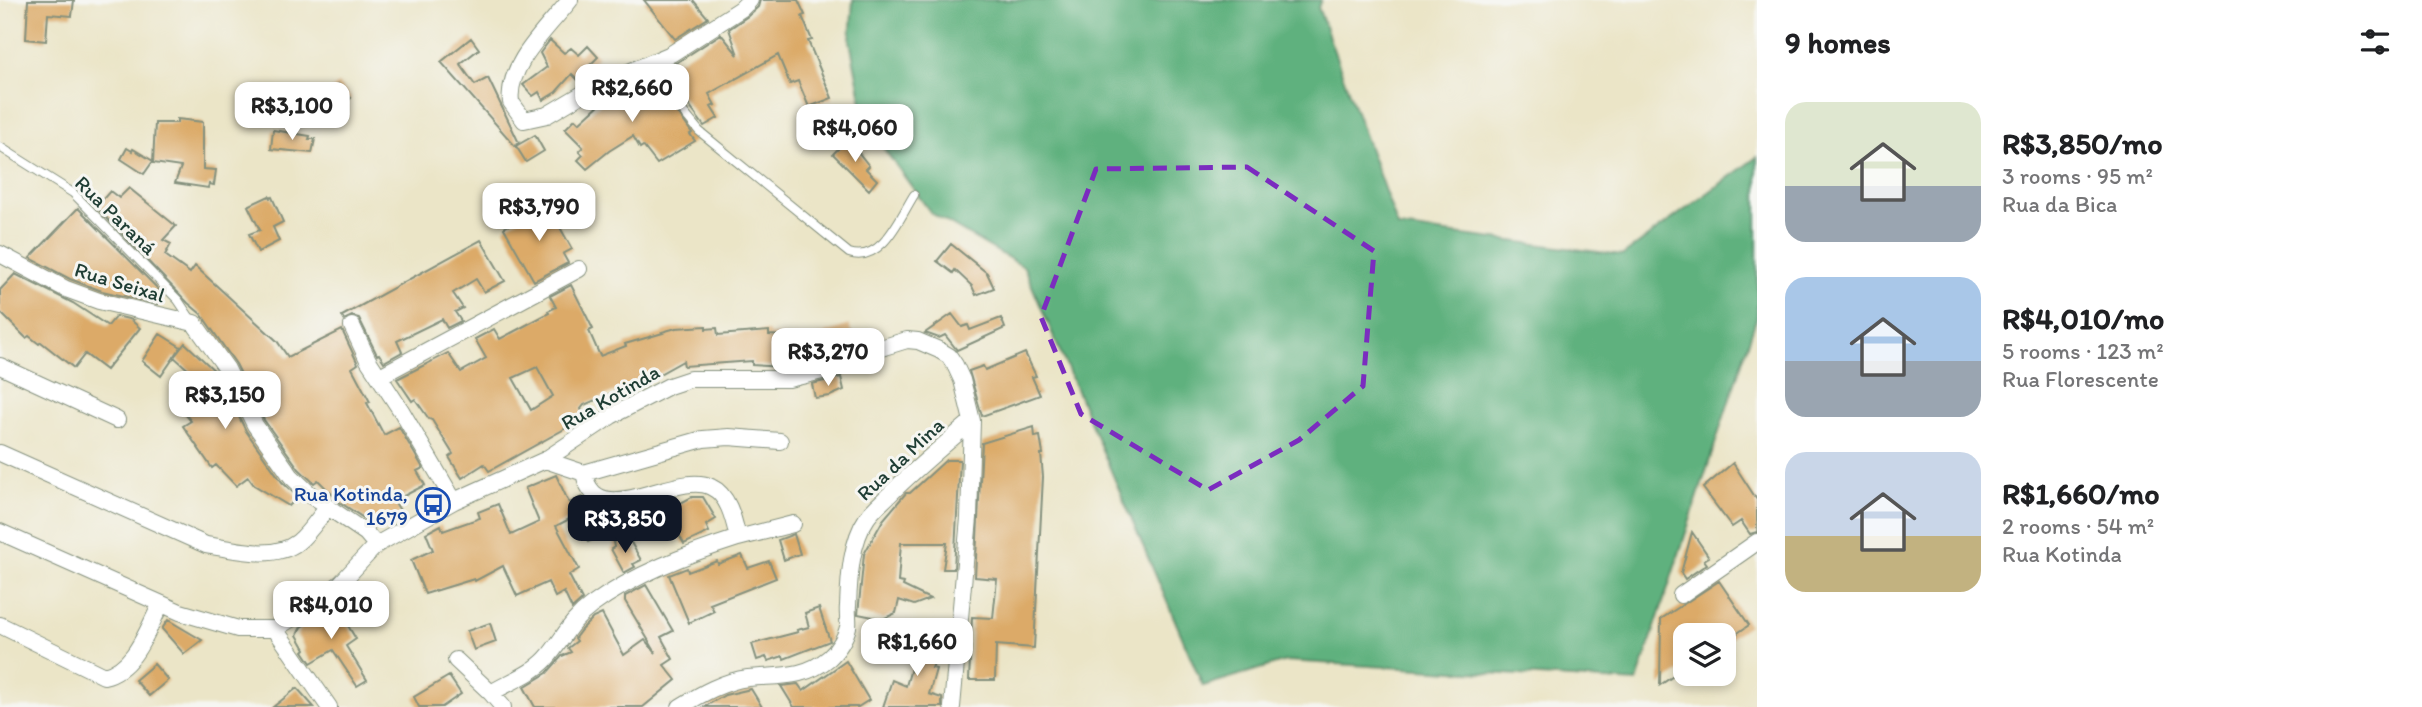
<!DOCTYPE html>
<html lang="en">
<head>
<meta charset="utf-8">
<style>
	body { margin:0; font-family:Itim,sans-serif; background:#f2f2f2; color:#202124; height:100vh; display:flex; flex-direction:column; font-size:26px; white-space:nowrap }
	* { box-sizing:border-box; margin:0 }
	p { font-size:23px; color:#757577 }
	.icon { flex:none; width:38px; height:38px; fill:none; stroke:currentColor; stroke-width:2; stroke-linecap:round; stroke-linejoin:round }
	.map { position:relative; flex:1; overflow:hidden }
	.drawer { display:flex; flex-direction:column; background:#fff; width:665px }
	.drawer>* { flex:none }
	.fabs { position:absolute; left:1673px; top:623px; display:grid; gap:14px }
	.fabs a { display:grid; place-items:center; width:63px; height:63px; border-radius:14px; background:#fff; box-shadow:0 4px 10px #0003; font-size:35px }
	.price { position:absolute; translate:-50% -60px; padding:0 16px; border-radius:14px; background:#fff; color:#222; font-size:23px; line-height:46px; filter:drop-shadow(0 2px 4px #0008) }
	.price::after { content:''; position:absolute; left:50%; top:42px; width:21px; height:16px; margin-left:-10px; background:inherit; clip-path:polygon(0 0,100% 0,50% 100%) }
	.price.selected { background:#111827; color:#fff }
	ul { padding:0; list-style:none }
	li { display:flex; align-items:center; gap:21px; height:175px; padding:0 28px }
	li span { display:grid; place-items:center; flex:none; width:196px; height:140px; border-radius:21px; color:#555 }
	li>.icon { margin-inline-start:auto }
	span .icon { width:84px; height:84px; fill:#fffc; stroke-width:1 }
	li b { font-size:30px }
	h2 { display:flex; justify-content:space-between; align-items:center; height:84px; padding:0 28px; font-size:30px }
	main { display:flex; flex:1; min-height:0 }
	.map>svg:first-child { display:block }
	.forest { fill:#5fb17e; stroke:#3f7759; stroke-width:2 }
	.building { fill:#dcaa68; fill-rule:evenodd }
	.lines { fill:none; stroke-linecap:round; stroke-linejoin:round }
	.lane-casing { stroke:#85917e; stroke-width:10 }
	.street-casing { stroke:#85917e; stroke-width:18 }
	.lane { stroke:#fff; stroke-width:8 }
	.street { stroke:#fff; stroke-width:16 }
	.marked { fill:none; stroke:#7b2cbf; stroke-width:5; stroke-dasharray:14 9; stroke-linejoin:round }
	.labels { text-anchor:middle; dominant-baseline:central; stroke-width:6; stroke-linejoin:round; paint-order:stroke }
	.street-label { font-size:21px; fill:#1f3d34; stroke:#f6f6f2 }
	.transit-label { font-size:21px; fill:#164399; stroke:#f6f6f2; text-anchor:end }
</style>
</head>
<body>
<main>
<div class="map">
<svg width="1757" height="707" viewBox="0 0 1757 707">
	<rect width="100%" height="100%" fill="#f6f6f2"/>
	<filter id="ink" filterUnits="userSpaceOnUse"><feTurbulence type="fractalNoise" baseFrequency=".0143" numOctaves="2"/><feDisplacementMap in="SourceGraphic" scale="14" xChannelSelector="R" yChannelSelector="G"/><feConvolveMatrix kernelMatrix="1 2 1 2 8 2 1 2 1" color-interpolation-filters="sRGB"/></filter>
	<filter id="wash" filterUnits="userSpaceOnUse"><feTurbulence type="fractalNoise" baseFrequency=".00686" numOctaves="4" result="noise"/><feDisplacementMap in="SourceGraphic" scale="28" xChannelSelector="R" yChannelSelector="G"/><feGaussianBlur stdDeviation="1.57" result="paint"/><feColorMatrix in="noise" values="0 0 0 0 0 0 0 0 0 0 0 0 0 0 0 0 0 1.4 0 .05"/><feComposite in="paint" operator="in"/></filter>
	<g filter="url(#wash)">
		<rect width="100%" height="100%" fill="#ebe5c7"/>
		<path class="forest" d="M853,0h468l-3,7 80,220 225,28 134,-98v159l-120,366 -351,-21 -83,25 -179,-419 -93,-54 -65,-89 -16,-83z"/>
		<g id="blocks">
			<path class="building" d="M28,0h46l-2,16 -24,-2 -2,27 -20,-2z
				M644,0h49l15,18 -33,21z
				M760,0h38l7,15 -3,1 10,24 -4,1 24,57 -23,9 -11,-26 -8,3 -12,-29 -69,39 6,11 -4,2 7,11 -14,8 -42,-57 14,-6 45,-29 17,21 -9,-26 19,-13 10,-9z
				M471,38l8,11 -19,15 15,21 13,-7 31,65 -4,3 -74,-84z
				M550,40l14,13 7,-5 8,7 9,-9 10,11 -9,9 2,7 -10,10 -9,-9 -16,18 -13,8 -4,-8 -6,4 -10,-11 24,-18 -7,-14z
				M650,74l42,59 -2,1 5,7 -38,23 -14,-18 -3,2 -7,-12 -24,15 -22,18 -9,-9 5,-5 -4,-4 4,-4 -18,-18 10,-10 4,4 22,-20 -2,-3z
				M338,84l13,14 -14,12 -11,-15z
				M177,119l26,3v47l13,1 -2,15 -5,-1 -1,4 -33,-5 6,-16 -28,-4 2,-40h22z
				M273,130l37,6 -1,3h6l-3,14 -41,-4z
				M535,135l9,16 -18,11 -10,-16z
				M848,139l21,27 -3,3 11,11 -8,10 -36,-36z
				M127,148l5,3 1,-2 20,12 -9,13 -23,-15z
				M129,188l47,38 -13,14 8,4 -6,11 25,18 5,-7 82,75 11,16 54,-27 16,34 -6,4 18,34 -3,1 17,32 15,-8 24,41 -6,3 8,14 -31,16 7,11 -24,15 -42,-28 1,-1 -18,-18 -4,3 -15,-14 -35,-49 -28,-56 -35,-50 -13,-11 -92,-96 14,-16 9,7z
				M269,196l1,2 2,-1 11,25 -10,5 6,14 -21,11 -9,-18 11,-4 -12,-24z
				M78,208l86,87 -6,9 -56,-13 -32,-12 -40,-21z
				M537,209l6,10 9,-6 20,36 -9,5 5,9 -34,18 -30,-53z
				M481,240l24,41 -21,11 -8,-13 -23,14 10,15 -8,4 6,9 -14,7 -5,-9 -45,22 5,11 -18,10 -5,-8 -2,1 -18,-37 -7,-2 -8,4 -2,-4z
				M951,244l36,29 7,15 -18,7 -4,-9 -17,-16 -2,3 -16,-12z
				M15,274l58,29 35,23 8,-10 17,4 -1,1 8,7 -34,42 -21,-16 -11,14 -33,-26 -2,2 -10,-8 -3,2 -26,-26v-22z
				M571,285l22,44 -4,2 11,25 26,-10 -1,-2 38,-11 -1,-1 14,-4 30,-2v3l11,-1 1,7 51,-4v4l14,1v12l35,-2 -3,-9 34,-12 7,19 -23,10 1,3 -51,10 -31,-2v-4l-68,5 -1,-5 -65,36 -2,-6 -32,14 -3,4 3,8 -23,14 -72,40 -5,-7 -22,14 -13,-21 4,-3 -21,-34 -3,-1 -14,-20 -3,2 -15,-22 51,-26 13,19 25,-14 -11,-19 19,-10 6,10 49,-26 -1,-2 8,-4 -6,-11zM537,367l16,29 -22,14 -18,-32z
				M952,314l10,13 6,-2 2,5 31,-12 4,10 -48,22 -12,-15 -6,3 -14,-5z
				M160,334l21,13 -20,29 -19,-15z
				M185,343l32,30 29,58 36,51 16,15 -9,9 -35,-21 -6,-8 -12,9 -20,-21 -4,3 -29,-42 8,-5 -16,-19 26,-21 -27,-24z
				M1025,353l11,23 -4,1 8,18 -58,21 -13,-45 14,-5 2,4z
				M841,377l3,13 -14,6 -15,2 -3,-14z
				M1034,427l1,10 5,-1 3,18h-2l2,23 -9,171 -38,-3 -1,35h-26l3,-63 21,1 4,-39 -22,-2 7,-134z
				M946,460h14l-6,109h-11l4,-26h-46l-3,39 6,1 -1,3 27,13 -16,6 -15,-5 -3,13 -13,6 -25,-5 6,-60 19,-34 23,-27h4z
				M1733,463l24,37v32l-7,2 -9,-13 -9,6 -29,-39z
				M556,475l13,28 13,-6 6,4 14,35 -14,6 -15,-25 -17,9 23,43 -10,6 13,25 -10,9 -8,-17 -9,5 -7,-15 -31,14 -14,-30 -28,15 -1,-2 -49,15 -14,-34 22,-10 -7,-17 15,-8 2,6 37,-13 -2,-6 20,-8 13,31 28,-13 -14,-34z
				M692,497h11l13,22 -10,6 3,7 -25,12 -12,-22 -13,3 -10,-19 24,-8 4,7z
				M1692,532l17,25 -5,3 3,4 -22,15 -4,-6z
				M794,534l6,20 -16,6 -6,-20z
				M619,539l2,4 8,-4 12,21 -8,4 2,3 -11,6 -13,-24 3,-2 -1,-5z
				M742,555l6,13 21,-7 7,17 -66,26 4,7 -25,12 -20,-48 18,-7 1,4 29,-11 1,3z
				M1719,581l30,44 -20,14 -3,-4h-41v33l-25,17 1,-66z
				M646,585l27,46 -12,6 12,22 -9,6 12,15 -33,27h-108l-11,-20 23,-14 15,-17 9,-4 -3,-4 9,-7 -2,-3 6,-8 12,-12 9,-4 22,41 21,-15 11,13 -31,-52v-5z
				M336,606l20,33 -10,7 21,34 -10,6 -24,-36 -22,13 -8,-12 2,-2 -8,-14 4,-8z
				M819,608l11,33 -46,18 -1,-3 -15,5 -2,-4 -9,3 -5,-16 46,-12 -1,-2 12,-3 -4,-14z
				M168,620l34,20 -18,14 -22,-25z
				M490,623l6,19 -22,8 -7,-19z
				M914,634l28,10 -10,24 4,1 -7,25 13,4v9h-59l9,-27 14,6 8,-28 -7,-3z
				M846,661l23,39 -11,7h-64l-13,-21 17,-2 5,7z
				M154,664l14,16 -19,16 -14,-16z
				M449,676l12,18 -19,13h-23l-5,-10z
				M297,688l17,19h-41z
				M751,689l11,18h-58l21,-12z"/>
		</g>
	</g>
	<g filter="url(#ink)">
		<use href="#blocks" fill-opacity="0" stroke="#85917e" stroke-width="2"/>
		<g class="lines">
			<g class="lane-casing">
				<path id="lane" d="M650,63l30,45 19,23 150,122c33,11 51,-36 65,-58
					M0,147l73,46 105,107 14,21"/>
			</g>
			<g class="street-casing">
				<path id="street" d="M570,0c-21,27 -64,65 -59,102l13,18 23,-5 49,-29 75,-32 70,-45 9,-9
					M0,254l66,35 33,12 95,22 33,46 28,56 36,51 22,21 53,36 10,12
					M352,326l16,34 34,52 52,89
					M0,366l117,54
					M380,376l199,-107
					M0,453l206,92c28,4 68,16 92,-3 11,-9 20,-23 29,-34
					M584,473l119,-34 26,-2 51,4
					M0,532l180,80 58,17h37l43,-27 23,-19 35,-38 78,-44 91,-41 66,-44 58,-30 21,-7h99l50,-12 45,-20 23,-7 11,1 21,9 10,6 6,9 7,15 10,41 -3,97 -17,189
					M738,538l55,-14
					M1681,595l76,-53
					M0,625l104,51c31,-7 43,-46 57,-72
					M275,629l54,78
					M456,660l35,33
					M503,707l-12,-14c18,-11 41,-19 55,-34 17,-19 23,-37 45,-53 43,-32 97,-52 147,-68 -4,-17 -9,-43 -27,-51 -35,-18 -115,48 -127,-14l-39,-13
					M680,707c21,-13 44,-26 68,-29 30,-3 56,1 81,-20 8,-7 17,-21 19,-31 1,-7 -1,-15 0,-21 1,-28 3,-65 19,-88 5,-8 15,-16 22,-23 26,-26 55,-50 83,-74"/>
			</g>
			<use href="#lane" class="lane"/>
			<use href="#street" class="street"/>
		</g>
	</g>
	<path class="marked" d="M1247,167l127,84 -11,135 -64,54 -91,50 -127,-76 -40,-97 55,-148z"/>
	<defs>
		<g id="bus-ring" transform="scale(1.75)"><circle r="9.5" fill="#f6f6f2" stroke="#1a4fb4" stroke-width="1.5"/><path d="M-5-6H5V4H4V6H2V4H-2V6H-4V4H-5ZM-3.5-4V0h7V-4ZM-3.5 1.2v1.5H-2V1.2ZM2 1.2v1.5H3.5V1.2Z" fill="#1a4fb4"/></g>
	</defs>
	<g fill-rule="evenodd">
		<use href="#bus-ring" x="433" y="505"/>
	</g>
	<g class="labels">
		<g class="street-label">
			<text transform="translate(116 215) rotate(44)">Rua Paraná</text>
			<text transform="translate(120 282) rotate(17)">Rua Seixal</text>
			<text transform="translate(610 397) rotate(-30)">Rua Kotinda</text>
			<text transform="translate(900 459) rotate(-43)">Rua da Mina</text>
		</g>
		<g class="transit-label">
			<text x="408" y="493">Rua Kotinda,<tspan x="408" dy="24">1679</tspan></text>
		</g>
	</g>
</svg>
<div class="fabs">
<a><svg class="icon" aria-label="layers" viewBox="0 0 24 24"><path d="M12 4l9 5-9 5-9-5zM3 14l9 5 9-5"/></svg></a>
</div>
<b class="price" style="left:632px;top:124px">R$2,660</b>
<b class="price" style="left:292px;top:142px">R$3,100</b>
<b class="price" style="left:855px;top:164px">R$4,060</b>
<b class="price" style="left:539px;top:243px">R$3,790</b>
<b class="price" style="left:828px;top:388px">R$3,270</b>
<b class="price" style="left:225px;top:431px">R$3,150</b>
<b class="price selected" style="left:625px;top:555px">R$3,850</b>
<b class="price" style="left:331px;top:641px">R$4,010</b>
<b class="price" style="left:917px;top:678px">R$1,660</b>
</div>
<section class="drawer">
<h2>9 homes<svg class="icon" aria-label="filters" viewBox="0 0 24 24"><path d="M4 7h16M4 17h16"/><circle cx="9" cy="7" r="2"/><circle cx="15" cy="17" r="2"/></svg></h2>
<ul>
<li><span style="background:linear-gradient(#dfe7d0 60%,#9aa5b1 0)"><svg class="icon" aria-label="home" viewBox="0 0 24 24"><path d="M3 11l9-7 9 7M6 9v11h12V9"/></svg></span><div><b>R$3,850/mo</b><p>3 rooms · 95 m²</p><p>Rua da Bica</p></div></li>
<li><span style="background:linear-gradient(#a9c7e8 60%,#9aa5b1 0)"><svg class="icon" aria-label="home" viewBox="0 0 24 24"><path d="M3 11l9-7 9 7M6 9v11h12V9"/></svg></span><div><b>R$4,010/mo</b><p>5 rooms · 123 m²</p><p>Rua Florescente</p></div></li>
<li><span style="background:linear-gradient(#c9d6e8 60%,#c2b280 0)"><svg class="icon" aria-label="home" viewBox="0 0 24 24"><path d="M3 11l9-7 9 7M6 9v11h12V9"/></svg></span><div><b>R$1,660/mo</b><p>2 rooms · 54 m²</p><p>Rua Kotinda</p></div></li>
</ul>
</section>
</main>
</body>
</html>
